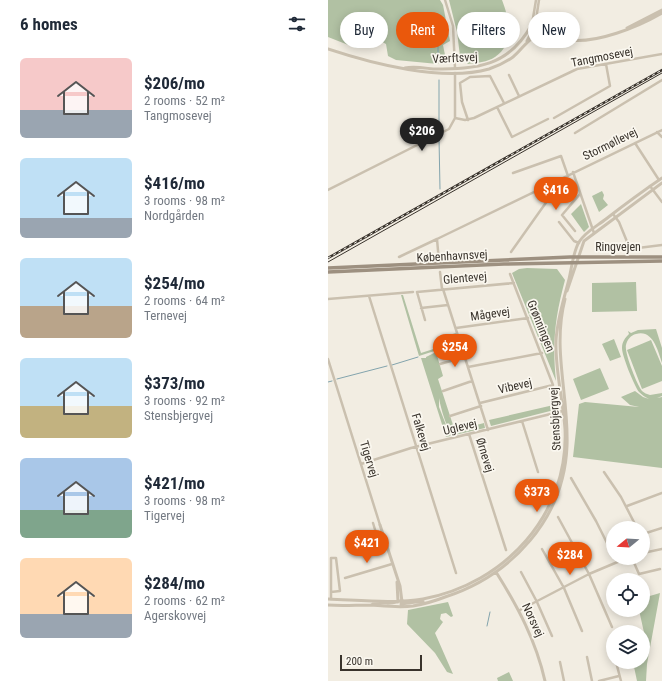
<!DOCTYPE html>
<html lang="en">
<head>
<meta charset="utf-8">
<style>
	body { margin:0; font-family:"Roboto Condensed",sans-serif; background:#f2f2f3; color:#1f2937; height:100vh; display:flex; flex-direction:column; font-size:15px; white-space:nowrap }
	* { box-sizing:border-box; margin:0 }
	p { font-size:13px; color:#747a83 }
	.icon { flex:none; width:22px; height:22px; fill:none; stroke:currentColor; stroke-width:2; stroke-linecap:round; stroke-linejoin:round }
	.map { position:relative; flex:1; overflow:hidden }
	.panel { display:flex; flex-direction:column; background:#fff; width:328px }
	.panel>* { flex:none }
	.hud { position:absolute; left:12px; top:12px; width:262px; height:36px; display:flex; gap:8px }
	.needle { width:26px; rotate:252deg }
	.buttons { position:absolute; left:278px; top:521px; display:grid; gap:8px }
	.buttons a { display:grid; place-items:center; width:44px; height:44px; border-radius:50%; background:#fff; box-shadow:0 2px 10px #0003; font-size:20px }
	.scale { position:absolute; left:12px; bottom:10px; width:82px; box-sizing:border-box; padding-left:4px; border:2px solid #39332c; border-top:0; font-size:11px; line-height:14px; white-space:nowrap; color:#39332c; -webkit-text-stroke:3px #faf7ef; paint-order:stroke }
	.price { position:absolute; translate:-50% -34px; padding:0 9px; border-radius:14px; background:#ea580c; color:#fff; font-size:13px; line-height:26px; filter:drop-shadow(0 1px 2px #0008) }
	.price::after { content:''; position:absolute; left:50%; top:24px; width:12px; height:9px; margin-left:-6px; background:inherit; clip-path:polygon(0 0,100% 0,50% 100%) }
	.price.active { background:#222; color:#fff }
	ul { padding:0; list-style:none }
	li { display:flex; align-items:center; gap:12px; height:100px; padding:0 20px }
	li span { display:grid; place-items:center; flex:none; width:112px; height:80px; border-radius:6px; color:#555 }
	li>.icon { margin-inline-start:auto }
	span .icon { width:48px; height:48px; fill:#fffc; stroke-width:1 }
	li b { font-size:17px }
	h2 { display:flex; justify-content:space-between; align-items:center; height:48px; padding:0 20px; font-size:17px }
	.tag { padding:0 14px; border-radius:18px; background:#fff; box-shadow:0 2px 10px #0003; font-size:14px; line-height:36px }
	.tag.active { background:#ea580c; color:#fff }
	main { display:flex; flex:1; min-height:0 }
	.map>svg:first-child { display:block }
	.green { fill:#b1c1a3 }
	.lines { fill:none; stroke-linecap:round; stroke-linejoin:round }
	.stream { stroke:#83a4ad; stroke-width:1 }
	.minor { stroke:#cac0af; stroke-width:2.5 }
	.tertiary { stroke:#cac0af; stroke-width:3 }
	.secondary { stroke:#9d9080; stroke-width:3.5 }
	.tram { stroke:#39332c; stroke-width:1 }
	.rail-casing { stroke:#39332c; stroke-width:2.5 }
	.rail { stroke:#faf7ef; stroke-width:1; stroke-dasharray:3; stroke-linecap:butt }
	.labels { text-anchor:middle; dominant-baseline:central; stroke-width:3.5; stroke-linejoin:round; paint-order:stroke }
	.street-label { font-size:12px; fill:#39332c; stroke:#faf7ef }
</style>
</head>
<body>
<main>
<section class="panel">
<h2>6 homes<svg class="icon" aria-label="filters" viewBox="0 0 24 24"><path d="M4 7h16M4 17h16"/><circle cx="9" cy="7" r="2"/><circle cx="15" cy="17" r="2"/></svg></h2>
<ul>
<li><span style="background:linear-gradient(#f6c9c9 65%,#9aa5b1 0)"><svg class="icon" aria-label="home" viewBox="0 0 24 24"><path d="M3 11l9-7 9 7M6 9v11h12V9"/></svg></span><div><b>$206/mo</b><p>2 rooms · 52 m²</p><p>Tangmosevej</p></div></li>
<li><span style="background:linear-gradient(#bfe0f5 75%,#9aa5b1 0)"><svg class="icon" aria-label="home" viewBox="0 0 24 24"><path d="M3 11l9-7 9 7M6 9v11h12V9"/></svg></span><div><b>$416/mo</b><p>3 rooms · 98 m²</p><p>Nordgården</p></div></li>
<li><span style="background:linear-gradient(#bfe0f5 60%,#b9a48a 0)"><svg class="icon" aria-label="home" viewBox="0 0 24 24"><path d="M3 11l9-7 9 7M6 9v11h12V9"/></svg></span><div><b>$254/mo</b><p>2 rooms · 64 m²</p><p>Ternevej</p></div></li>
<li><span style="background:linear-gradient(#bfe0f5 60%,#c2b280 0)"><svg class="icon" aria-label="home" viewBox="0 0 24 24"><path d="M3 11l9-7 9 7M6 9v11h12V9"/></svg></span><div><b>$373/mo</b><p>3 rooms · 92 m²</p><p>Stensbjergvej</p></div></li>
<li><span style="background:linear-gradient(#a9c7e8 65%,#7fa58c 0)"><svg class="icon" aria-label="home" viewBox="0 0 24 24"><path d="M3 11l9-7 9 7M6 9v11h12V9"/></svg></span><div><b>$421/mo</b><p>3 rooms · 98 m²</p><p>Tigervej</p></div></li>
<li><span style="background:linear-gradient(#ffd9b3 70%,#9aa5b1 0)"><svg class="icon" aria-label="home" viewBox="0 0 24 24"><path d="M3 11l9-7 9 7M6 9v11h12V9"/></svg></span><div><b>$284/mo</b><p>2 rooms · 62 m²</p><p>Agerskovvej</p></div></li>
</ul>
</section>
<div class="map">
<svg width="334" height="681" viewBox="0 0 334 681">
	<rect width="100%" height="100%" fill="#f2ede2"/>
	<path class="green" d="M0,0h112l3,5 7,36 -7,4 2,10 -7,9 -42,-4 -8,-4 -2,-12c-11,-6 -20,-2 -30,4l-28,-11z
		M121,0h53c7,18 13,44 -7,57 -7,5 -19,6 -27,7l-8,-8 -3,-24z
		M274,191l2,4 -1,4 5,6 -9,7 -7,-16z
		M253,204l8,23 -5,5 -13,-18z
		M199,268l30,1 8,11c-10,37 -13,63 -9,101l-44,-108 7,-4z
		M308,282l1,29 -45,1v-29z
		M73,295h2l18,58 31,-10 -3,-8 7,-2 3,10 -40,13z
		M328,329l6,19v15c-4,-12 -9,-34 -26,-29 -5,1 -9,6 -10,11 -2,7 11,40 16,46 2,2 5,3 8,4l12,-2v3l-5,2 5,-1v71l-89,-11 6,-53 6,-2 54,5 -9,-2 -9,-8 14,-6 8,6 6,2c-4,-2 -7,-4 -10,-7 -5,-7 -17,-36 -17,-44 0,-6 3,-10 7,-14l-1,-3 3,2 7,-3z
		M286,339l7,18 -11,4 -8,-17z
		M323,340l11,26v15l-20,8 -15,-39z
		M108,352l7,24 -5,3 16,49h-5c-4,-4 -9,-24 -10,-30v9l9,23 6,1 30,-8 1,5 -39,9 -25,-79h5v-1z
		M272,368l9,21 -28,11 -8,-21z
		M230,404v5l-67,17 -2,-6z
		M332,593l-13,71 -1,17h-9l-4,-19h10v-24l2,-1 -6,-27h4v-12z
		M120,602l5,14 -2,1 -5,-4 -5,1 -1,5 3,3 -8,11 18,41 -6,-2 -12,-19 -28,-29 1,-14z
		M181,672l4,9h-15l-1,-3z"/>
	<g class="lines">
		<path class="stream" d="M110,30v31
			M111,80v51
			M111,138l1,51
			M64,365l26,-8
			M9,379l50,-13
			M0,382l4,-1
			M159,626l3,-14"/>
		<path class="minor" d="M117,0l8,26 2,42
			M204,24l4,-24
			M207,26l4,-26
			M181,75l10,21
			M169,107l15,30 36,-18
			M127,118l10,2 9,-2 103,-49 85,-15
			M226,118l56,-32 -4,-22
			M140,120l-6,-18 -2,-19 10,-6 20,-1 14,27
			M329,132l5,5
			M247,133l87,-53
			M307,143l24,37
			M245,172l21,61
			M185,173l48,-17 7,20
			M322,186l12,16
			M0,190l121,-61 6,-11v-45
			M285,214l6,8 11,27 32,-4
			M231,222l15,19 5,2
			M247,231l-13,-16 18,-21
			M183,252l51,-72
			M71,257l38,-18
			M111,262l-2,-23 225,-109
			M112,272l2,17
			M115,289l45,141
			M41,296l87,277
			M0,299l85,-7
			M93,308l27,-3
			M97,320l-8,-28 97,-9
			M128,328l72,-10
			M0,359l52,166
			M112,364l25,-7
			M140,367l74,-14
			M115,391l29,-10
			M152,403l73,-18 -43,-111
			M122,416l31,-10
			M194,421l16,51
			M141,434l37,116
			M33,464l50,-16 152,-37
			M276,472l17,25 16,31
			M243,478l25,43 17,34
			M299,506l35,-13
			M230,517l31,57 23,53
			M45,523l8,26 6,-2
			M315,534l19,-6
			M315,547l2,6
			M214,549l22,39 18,43
			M315,553l19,-4
			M304,558l7,16 21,-5
			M193,572l16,30 15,34
			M17,578l47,-14
			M3,599c0,-14 0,-27 0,-41h5l4,33 -9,1
			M192,610l69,-36 38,-16
			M259,657l5,24
			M232,662l4,19
			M288,662l5,19
			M271,681l20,-5"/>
		<path class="tertiary" d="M207,26l38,13
			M299,28l35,-18
			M199,41l8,-15
			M0,49c45,15 115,33 161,20 9,-3 17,-7 24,-12 11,-9 18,-25 34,-22
			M77,68c9,-2 19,0 28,1 44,0 76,-2 99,-45 12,6 22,14 36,16 28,4 70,-13 94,-27
			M239,291l17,-50 78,-58
			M52,525l20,61 2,16
			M168,572c22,35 40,69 49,109
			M69,582l1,20
			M0,599c29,1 68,5 95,0 82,-15 146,-85 142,-170 -2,-29 -10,-59 -9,-88 1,-22 8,-42 13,-62 3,-12 4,-27 10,-37 6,-10 18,-16 27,-23 18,-14 37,-28 56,-41
			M73,604l22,-3
			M0,605c14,1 28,0 43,0 13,1 28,3 42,1 11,-2 22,-5 32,-9 67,-22 119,-78 122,-151 2,-50 -15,-97 -2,-147
			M43,605c10,-5 22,1 31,-5"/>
		<path class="secondary" d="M0,268l242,-11h92
			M0,272l176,-8 158,-3"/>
		<path class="tram" d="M0,262l334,-189"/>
		<g class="rail-casing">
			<path id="rail" d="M0,258l334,-188"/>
		</g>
		<use href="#rail" class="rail"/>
	</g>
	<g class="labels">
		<g class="street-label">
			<text transform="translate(274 57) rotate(-11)">Tangmosevej</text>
			<text transform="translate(127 58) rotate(-3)">Værftsvej</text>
			<text transform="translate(282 144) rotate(-26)">Stormøllevej</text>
			<text x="290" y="247">Ringvejen</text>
			<text transform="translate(124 256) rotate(-3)">Københavnsvej</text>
			<text transform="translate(137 278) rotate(-5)">Glentevej</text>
			<text transform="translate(162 314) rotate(-8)">Mågevej</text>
			<text transform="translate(213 326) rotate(68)">Grønningen</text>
			<text transform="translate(187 386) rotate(-13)">Vibevej</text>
			<text transform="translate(227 419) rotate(-93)">Stensbjergvej</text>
			<text transform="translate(132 427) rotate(-14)">Uglevej</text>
			<text transform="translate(93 432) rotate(73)">Falkevej</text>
			<text transform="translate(157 455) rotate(73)">Ørnevej</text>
			<text transform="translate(41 459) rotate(73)">Tigervej</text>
			<text transform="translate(205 620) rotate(65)">Norsvej</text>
		</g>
	</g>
</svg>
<div class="buttons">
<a><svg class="needle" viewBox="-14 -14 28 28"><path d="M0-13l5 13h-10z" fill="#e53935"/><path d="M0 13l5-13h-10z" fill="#747a83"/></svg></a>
<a><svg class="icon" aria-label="locate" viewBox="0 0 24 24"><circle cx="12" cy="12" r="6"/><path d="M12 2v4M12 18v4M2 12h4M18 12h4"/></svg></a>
<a><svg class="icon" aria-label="layers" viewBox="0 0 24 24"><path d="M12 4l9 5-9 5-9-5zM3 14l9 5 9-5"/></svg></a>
</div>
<div class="scale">200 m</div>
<b class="price active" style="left:94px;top:152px">$206</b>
<b class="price" style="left:228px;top:211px">$416</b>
<b class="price" style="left:127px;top:368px">$254</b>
<b class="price" style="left:209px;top:513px">$373</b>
<b class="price" style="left:39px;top:564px">$421</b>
<b class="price" style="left:242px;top:576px">$284</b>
<div class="hud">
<a class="tag">Buy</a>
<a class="tag active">Rent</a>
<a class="tag">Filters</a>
<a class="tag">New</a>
</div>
</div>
</main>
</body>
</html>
